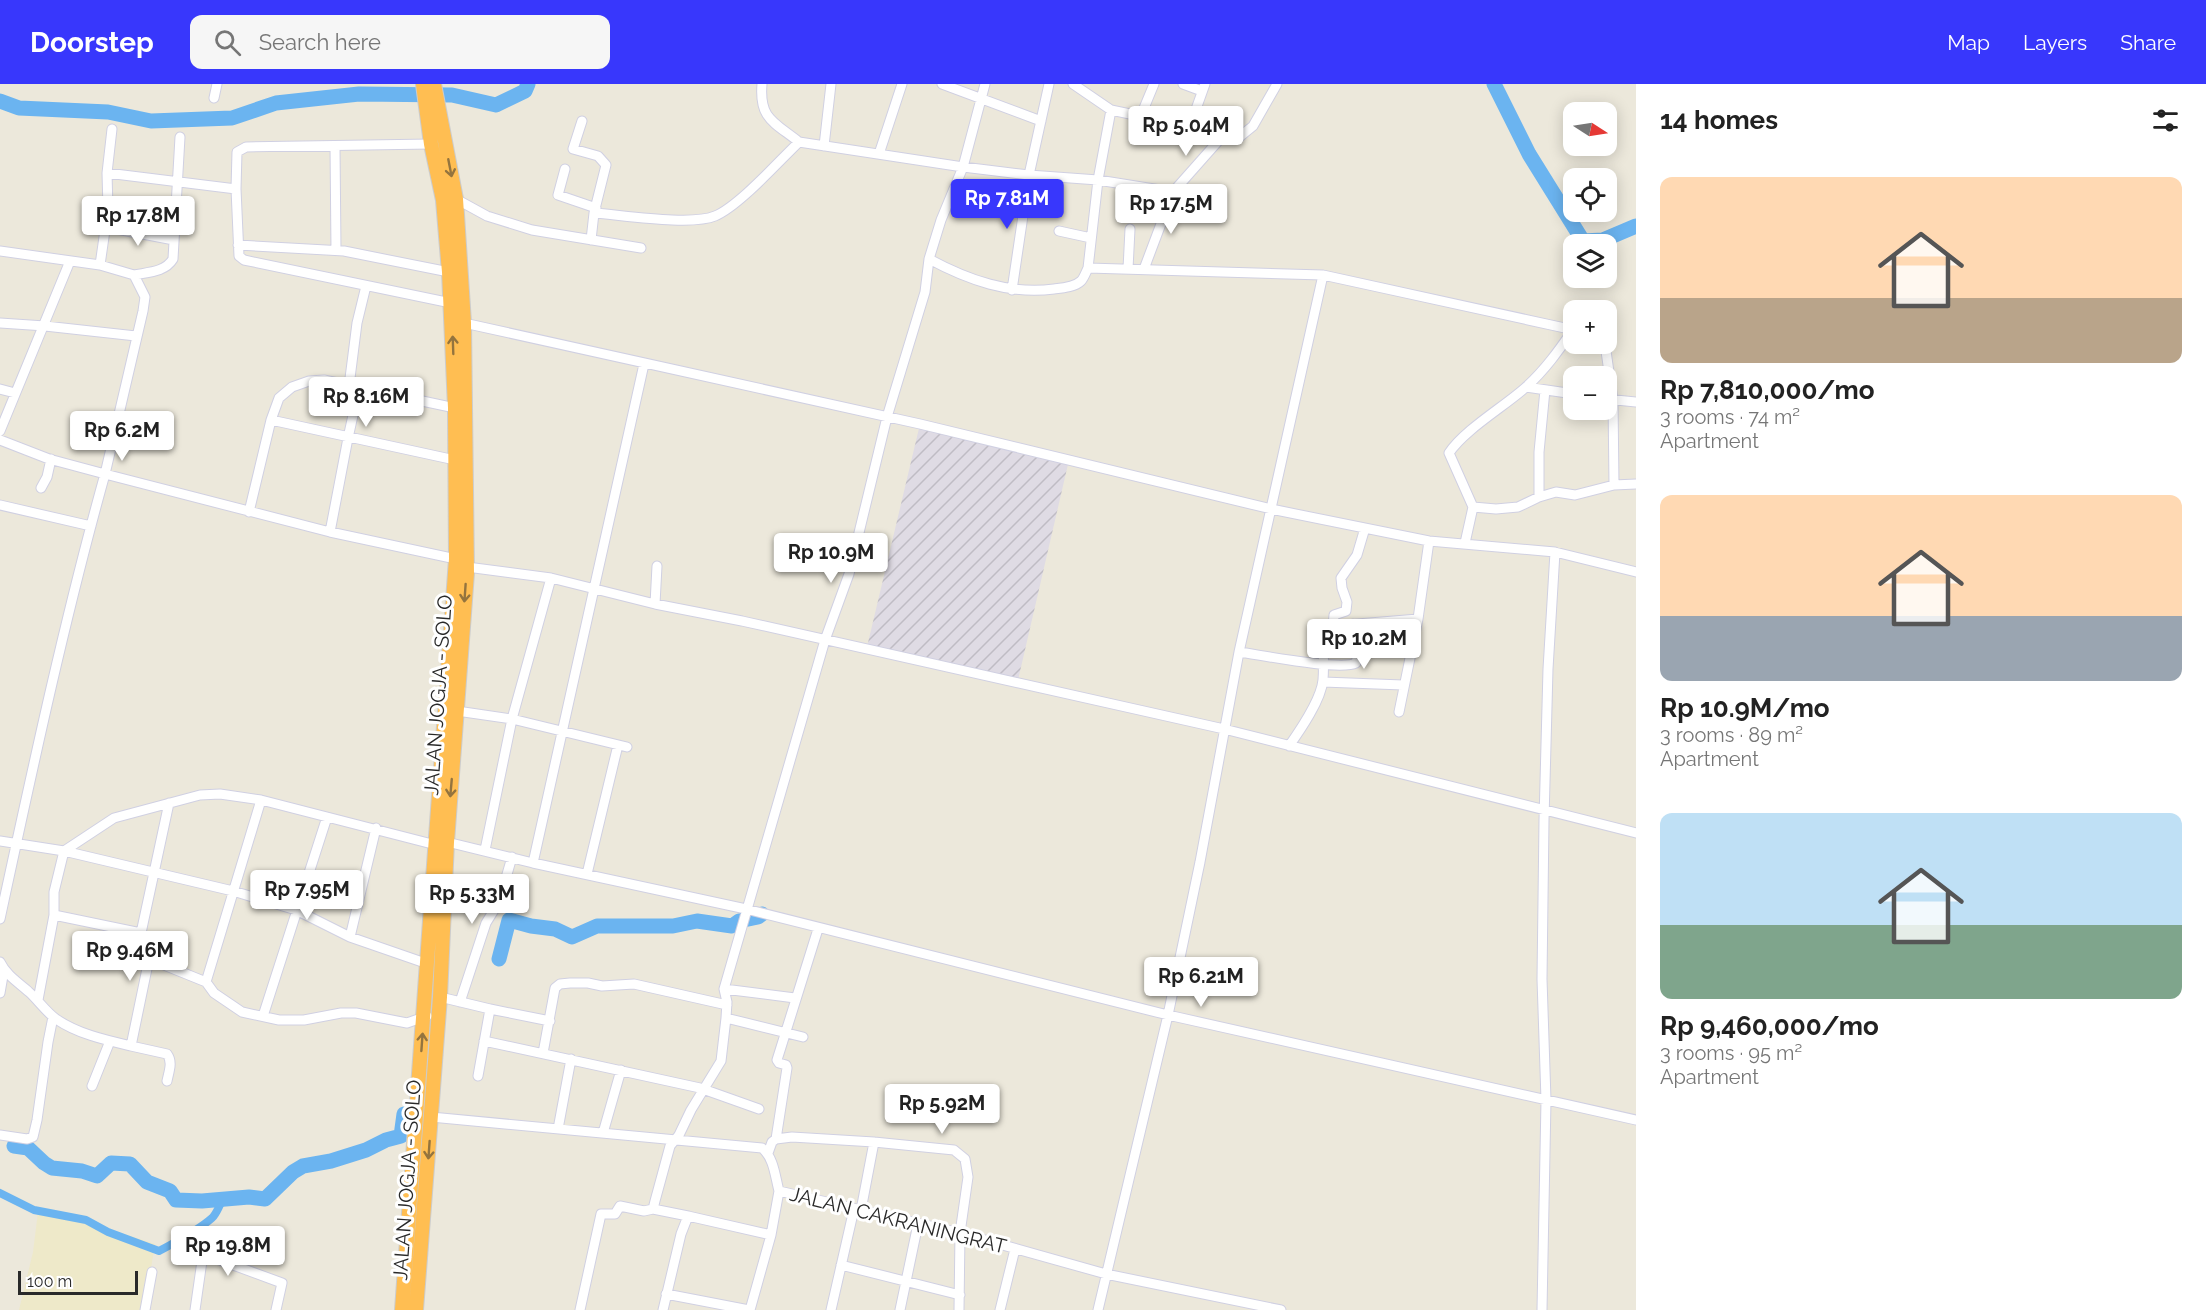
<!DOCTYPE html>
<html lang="en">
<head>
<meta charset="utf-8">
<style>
	body { margin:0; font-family:Raleway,sans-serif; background:#f6f6f6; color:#222; height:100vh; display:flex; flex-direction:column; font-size:22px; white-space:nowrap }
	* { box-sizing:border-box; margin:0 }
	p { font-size:20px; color:#767676 }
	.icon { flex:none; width:33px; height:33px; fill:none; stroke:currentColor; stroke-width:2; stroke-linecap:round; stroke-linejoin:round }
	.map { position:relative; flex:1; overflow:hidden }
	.details { display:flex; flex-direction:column; background:#fff; width:570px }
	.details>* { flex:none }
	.needle { width:39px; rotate:102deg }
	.tools { position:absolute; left:1563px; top:18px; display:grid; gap:12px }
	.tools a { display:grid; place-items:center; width:54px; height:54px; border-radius:12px; background:#fff; box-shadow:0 3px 15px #0003; font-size:30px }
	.scale { position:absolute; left:18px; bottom:15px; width:120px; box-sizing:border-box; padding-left:6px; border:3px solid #292929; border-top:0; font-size:16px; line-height:21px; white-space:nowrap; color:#292929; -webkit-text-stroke:4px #fff; paint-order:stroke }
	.price { position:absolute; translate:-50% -51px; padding:0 14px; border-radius:6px; background:#fff; color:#222; font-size:20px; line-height:39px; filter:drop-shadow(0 2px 3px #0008) }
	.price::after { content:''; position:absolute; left:50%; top:36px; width:18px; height:14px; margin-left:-9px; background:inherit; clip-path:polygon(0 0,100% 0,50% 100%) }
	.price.selected { background:#3837fc; color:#fff }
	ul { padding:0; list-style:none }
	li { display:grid; align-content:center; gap:12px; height:318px; padding:0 24px }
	li span { display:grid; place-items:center; height:186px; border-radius:12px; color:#555 }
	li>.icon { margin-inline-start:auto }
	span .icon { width:108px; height:108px; fill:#fffc; stroke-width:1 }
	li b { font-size:26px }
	h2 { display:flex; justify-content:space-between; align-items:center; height:72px; padding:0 24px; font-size:26px }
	header { display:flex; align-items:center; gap:36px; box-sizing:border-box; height:84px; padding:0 30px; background:#3837fc; color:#fff }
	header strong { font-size:28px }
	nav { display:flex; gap:33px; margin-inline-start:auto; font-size:21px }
	.search { width:420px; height:54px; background:#f6f6f6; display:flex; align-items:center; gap:15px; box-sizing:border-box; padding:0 21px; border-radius:12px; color:#767676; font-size:22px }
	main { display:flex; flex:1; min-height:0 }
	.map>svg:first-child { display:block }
	.industrial { fill:url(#industrial-furrows) }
	.education { fill:#eee9c9 }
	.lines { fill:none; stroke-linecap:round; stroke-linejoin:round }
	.canal { stroke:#6bb4f0; stroke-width:8 }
	.river { stroke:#6bb4f0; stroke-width:15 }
	.minor-casing { stroke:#d0d0e2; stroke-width:11 }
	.highway-casing { stroke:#ccc; stroke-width:16 }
	.minor { stroke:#fff; stroke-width:9 }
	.highway { stroke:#ffbe52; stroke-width:14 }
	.oneway { stroke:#94743e }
	.labels { text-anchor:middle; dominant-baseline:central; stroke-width:6; stroke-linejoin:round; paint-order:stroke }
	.street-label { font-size:20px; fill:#292929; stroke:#fff }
</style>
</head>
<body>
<header>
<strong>Doorstep</strong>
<div class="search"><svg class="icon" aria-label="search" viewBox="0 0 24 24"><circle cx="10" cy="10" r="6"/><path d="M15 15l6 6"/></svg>Search here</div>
<nav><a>Map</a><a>Layers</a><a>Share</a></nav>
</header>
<main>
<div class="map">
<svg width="1636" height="1226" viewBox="0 0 1636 1226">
	<defs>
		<pattern id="industrial-furrows" width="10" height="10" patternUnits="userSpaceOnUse" patternTransform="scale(1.5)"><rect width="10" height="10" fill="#dfdbe4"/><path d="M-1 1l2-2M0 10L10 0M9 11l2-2" fill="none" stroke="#bfbcc4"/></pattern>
	</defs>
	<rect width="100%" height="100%" fill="#ece8db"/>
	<path class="industrial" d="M920,340l149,36 -51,220 -151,-33z"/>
	<path class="education" d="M38,1128l62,14 55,18 -11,66h-125l14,-58z"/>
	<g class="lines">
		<path class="canal" d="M0,1109l34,17 52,10 22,12 51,19c18,-10 37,-19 53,-33 6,-6 7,-14 12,-19"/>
		<path class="river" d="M1494,0l35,70 54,87 20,-1 33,-14
			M0,17l19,7 89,4 43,9 81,-3 44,-15 83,-9 93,1 44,10 29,-14 3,-7
			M499,875l10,-39 22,6 24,3 17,8 25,-11h76l24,-5 35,5 7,-5 19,-4 4,-3
			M14,1062l14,2 16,15 8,5 30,3 15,5 14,-13 19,1 17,18 23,9 6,9 26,1 47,-4 16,2 28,-27 10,-6 28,-5 35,-11 20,-10 15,-4 3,-22"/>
		<g class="minor-casing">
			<path id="minor" d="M942,0l99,37
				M1073,0l38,26 19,4 12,-1 48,13 30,13h17l16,-13 24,-42
				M1183,0l19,7
				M214,14l3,-14
				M1142,29l12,-29
				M582,37l-9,28 25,7 8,9 -12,48
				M1190,42l15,-42
				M799,58l164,25 66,8 69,5 75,12
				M335,62l1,104
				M824,62l7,-62
				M879,70l23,-70
				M565,85l-7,26 38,13
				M107,89l5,-44
				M236,105l3,67 5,4 207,43
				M456,115l31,17 45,14 109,18
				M106,143l68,13
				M1059,147l32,7
				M591,156l3,-27c29,2 97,13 121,3 24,-10 64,-55 84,-74 -25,-20 -40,-23 -37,-58
				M238,161l106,6 105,21
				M0,167l100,14 34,10 11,22 -2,14 -38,163 225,58 126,27
				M929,175c39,21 81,36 125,30 9,-1 21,-2 27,-8 3,-3 5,-9 7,-13l10,-88 13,-70
				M100,181l8,-56 -1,-36 129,16 1,-37 9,-5 185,-3
				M1088,184l235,7 251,55
				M1128,185l2,-40
				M1144,185l29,-77 47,-53
				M134,191c15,-3 31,-3 39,-16l7,-122
				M1012,206l17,-115 20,-91
				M0,239l45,3 91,10
				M464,239l456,101 351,85 158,32 126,11 81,20
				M1605,260l8,56 1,85
				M349,302l8,-63 9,-37
				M1526,303l48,7
				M0,305l15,4
				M1606,315l30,3
				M271,336l184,40
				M0,347l70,-170
				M0,356l49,19 56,15c-41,147 -73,297 -105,445
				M41,404l6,-11 4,-18
				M1539,413v-45l6,-62
				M0,421l91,21
				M1473,423l23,2 22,-2 21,-10 17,-5 19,3 39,-10 22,-1
				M249,428l22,-92 8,-22 13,-11 17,-6 15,-1 131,28
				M330,448l18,-94 11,-50
				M1465,459l8,-36 -24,-54c15,-23 56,-47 77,-66 19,-17 33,-37 47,-57
				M467,483l84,11 104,26 87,17 482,108 412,104
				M655,520l2,-38
				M1333,542l1,-11 12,-4 1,-9 -5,-14 -1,-10 16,-23 8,-27
				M1239,568c22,3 101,19 117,11l3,-13 -6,-26
				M1323,598l80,3
				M457,627l55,8 115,28
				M1399,628l19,-93 11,-78
				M1289,662c12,-17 32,-46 34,-66 2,-24 -4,-32 10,-54l85,-7
				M0,757l64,10 169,40 63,19 54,27 78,27
				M447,758l86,21 213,46 422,106 468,105
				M485,766l27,-131 39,-141
				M533,779l111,-499
				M587,790l31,-129
				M54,831l87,18 9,6 1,7 -2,13 -18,87 36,8c6,8 2,17 0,27
				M141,849l28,-130
				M350,853l26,-109
				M149,875l57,23 8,11 28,19 37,8h25l37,-7h15l51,10 20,-7
				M0,878c6,13 19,21 29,30 9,8 17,20 27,27 22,15 49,21 75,27
				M206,898l55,-182
				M724,905l71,9
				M0,909l4,-23
				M440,913l50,12 -12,67
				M38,916l16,-85v-23l10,-41 50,-33 86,-23 20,-1 41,6 175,45
				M460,918l26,-79 13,-21 13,-45
				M490,925l60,12
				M263,932l64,-199
				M726,934l77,19
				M484,957l216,47 59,21
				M543,969l12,-65 5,-4 10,-1h18l14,3 32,-2 93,21
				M92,1002l18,-45
				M431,1033l331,31c12,10 13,28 17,43l181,42 146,41 175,36
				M558,1045l13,-70
				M603,1049l18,-63
				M0,1051l27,4 6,-2 4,-17 11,-78 5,-25
				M776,1055l11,-71 -1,-3 -7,-2 -2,-3 41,-131
				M768,1069l4,-11 4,-3 16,-2 82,5 80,8 11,9 3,18 -8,56 -1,77
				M861,1126l13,-68
				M688,1132l83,19
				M841,1181l119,30
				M666,1210l83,16
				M145,1226l7,-38
				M195,1226l7,-49 4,-6 76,28 -6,27
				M580,1226l21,-96h14l5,-8 24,5 9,-2
				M663,1226l18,-76 7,-18 -35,-7 2,-8 15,-55 9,-11 12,-25 30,-49 5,-43 1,-16 -3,-13 101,-349 24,-66 38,-157 38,-125 4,-33 12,-39 22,-53 22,-83
				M750,1226l21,-75 8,-44
				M831,1226l23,-101
				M900,1226l18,-86
				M1000,1226l15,-61
				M1098,1226l70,-295 32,-153 39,-210 84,-377
				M1542,1226l4,-210 -4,-121 2,-159 4,-151 7,-117"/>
		</g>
		<g class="highway-casing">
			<path id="highway" d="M402,1226l54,-751 -1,-151 -6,-136 -6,-72 -12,-56 -8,-60
				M416,1226l24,-313 7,-155 20,-269 -3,-250 -8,-124 -22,-115"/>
		</g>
		<use href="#minor" class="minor"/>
		<use href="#highway" class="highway"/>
	</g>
	<defs><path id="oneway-shaft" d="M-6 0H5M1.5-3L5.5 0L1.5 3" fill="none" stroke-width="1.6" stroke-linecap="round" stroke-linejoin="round" transform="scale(1.5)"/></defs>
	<g class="oneway">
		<use href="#oneway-shaft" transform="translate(450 84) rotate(79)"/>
		<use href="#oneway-shaft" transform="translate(453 261) rotate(-92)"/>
		<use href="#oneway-shaft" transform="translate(465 509) rotate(94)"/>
		<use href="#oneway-shaft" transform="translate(451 704) rotate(95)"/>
		<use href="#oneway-shaft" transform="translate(422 958) rotate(-86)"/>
		<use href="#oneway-shaft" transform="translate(429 1066) rotate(94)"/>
	</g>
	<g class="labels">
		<g class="street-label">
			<text transform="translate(438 611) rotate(-86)">JALAN JOGJA - SOLO</text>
			<text transform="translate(407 1096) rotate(-86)">JALAN JOGJA - SOLO</text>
			<text transform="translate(898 1136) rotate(14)">JALAN CAKRANINGRAT</text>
		</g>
	</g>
</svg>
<div class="tools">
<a><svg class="needle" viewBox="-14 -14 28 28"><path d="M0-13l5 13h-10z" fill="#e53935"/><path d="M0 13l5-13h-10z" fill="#767676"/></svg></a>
<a><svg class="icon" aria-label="locate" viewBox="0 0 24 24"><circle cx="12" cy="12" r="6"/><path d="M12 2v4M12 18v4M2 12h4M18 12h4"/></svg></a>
<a><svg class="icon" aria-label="layers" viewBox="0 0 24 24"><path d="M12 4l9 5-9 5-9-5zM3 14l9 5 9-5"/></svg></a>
<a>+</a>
<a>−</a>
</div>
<div class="scale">100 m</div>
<b class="price" style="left:1186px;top:73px">Rp 5.04M</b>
<b class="price selected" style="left:1007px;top:146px">Rp 7.81M</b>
<b class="price" style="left:1171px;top:151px">Rp 17.5M</b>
<b class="price" style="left:138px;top:163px">Rp 17.8M</b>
<b class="price" style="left:366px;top:344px">Rp 8.16M</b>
<b class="price" style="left:122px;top:378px">Rp 6.2M</b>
<b class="price" style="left:831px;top:500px">Rp 10.9M</b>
<b class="price" style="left:1364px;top:586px">Rp 10.2M</b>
<b class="price" style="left:307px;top:837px">Rp 7.95M</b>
<b class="price" style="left:472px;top:841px">Rp 5.33M</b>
<b class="price" style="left:130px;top:898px">Rp 9.46M</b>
<b class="price" style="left:1201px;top:924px">Rp 6.21M</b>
<b class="price" style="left:942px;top:1051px">Rp 5.92M</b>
<b class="price" style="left:228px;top:1193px">Rp 19.8M</b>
</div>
<section class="details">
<h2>14 homes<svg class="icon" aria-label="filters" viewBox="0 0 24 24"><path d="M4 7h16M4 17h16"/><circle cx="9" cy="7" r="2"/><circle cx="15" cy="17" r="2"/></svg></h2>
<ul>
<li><span style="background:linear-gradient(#ffd9b3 65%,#b9a48a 0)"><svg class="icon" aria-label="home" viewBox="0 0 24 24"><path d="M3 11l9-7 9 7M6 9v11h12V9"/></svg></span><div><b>Rp 7,810,000/mo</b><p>3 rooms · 74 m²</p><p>Apartment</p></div></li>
<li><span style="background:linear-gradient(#ffd9b3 65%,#9aa5b1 0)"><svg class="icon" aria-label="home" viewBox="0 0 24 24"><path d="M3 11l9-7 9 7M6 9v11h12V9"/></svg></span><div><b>Rp 10.9M/mo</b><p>3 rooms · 89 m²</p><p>Apartment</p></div></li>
<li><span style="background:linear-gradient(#bfe0f5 60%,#7fa58c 0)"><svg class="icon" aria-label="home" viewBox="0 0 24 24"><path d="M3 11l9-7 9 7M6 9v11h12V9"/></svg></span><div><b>Rp 9,460,000/mo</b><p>3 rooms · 95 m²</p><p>Apartment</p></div></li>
</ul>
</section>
</main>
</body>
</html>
